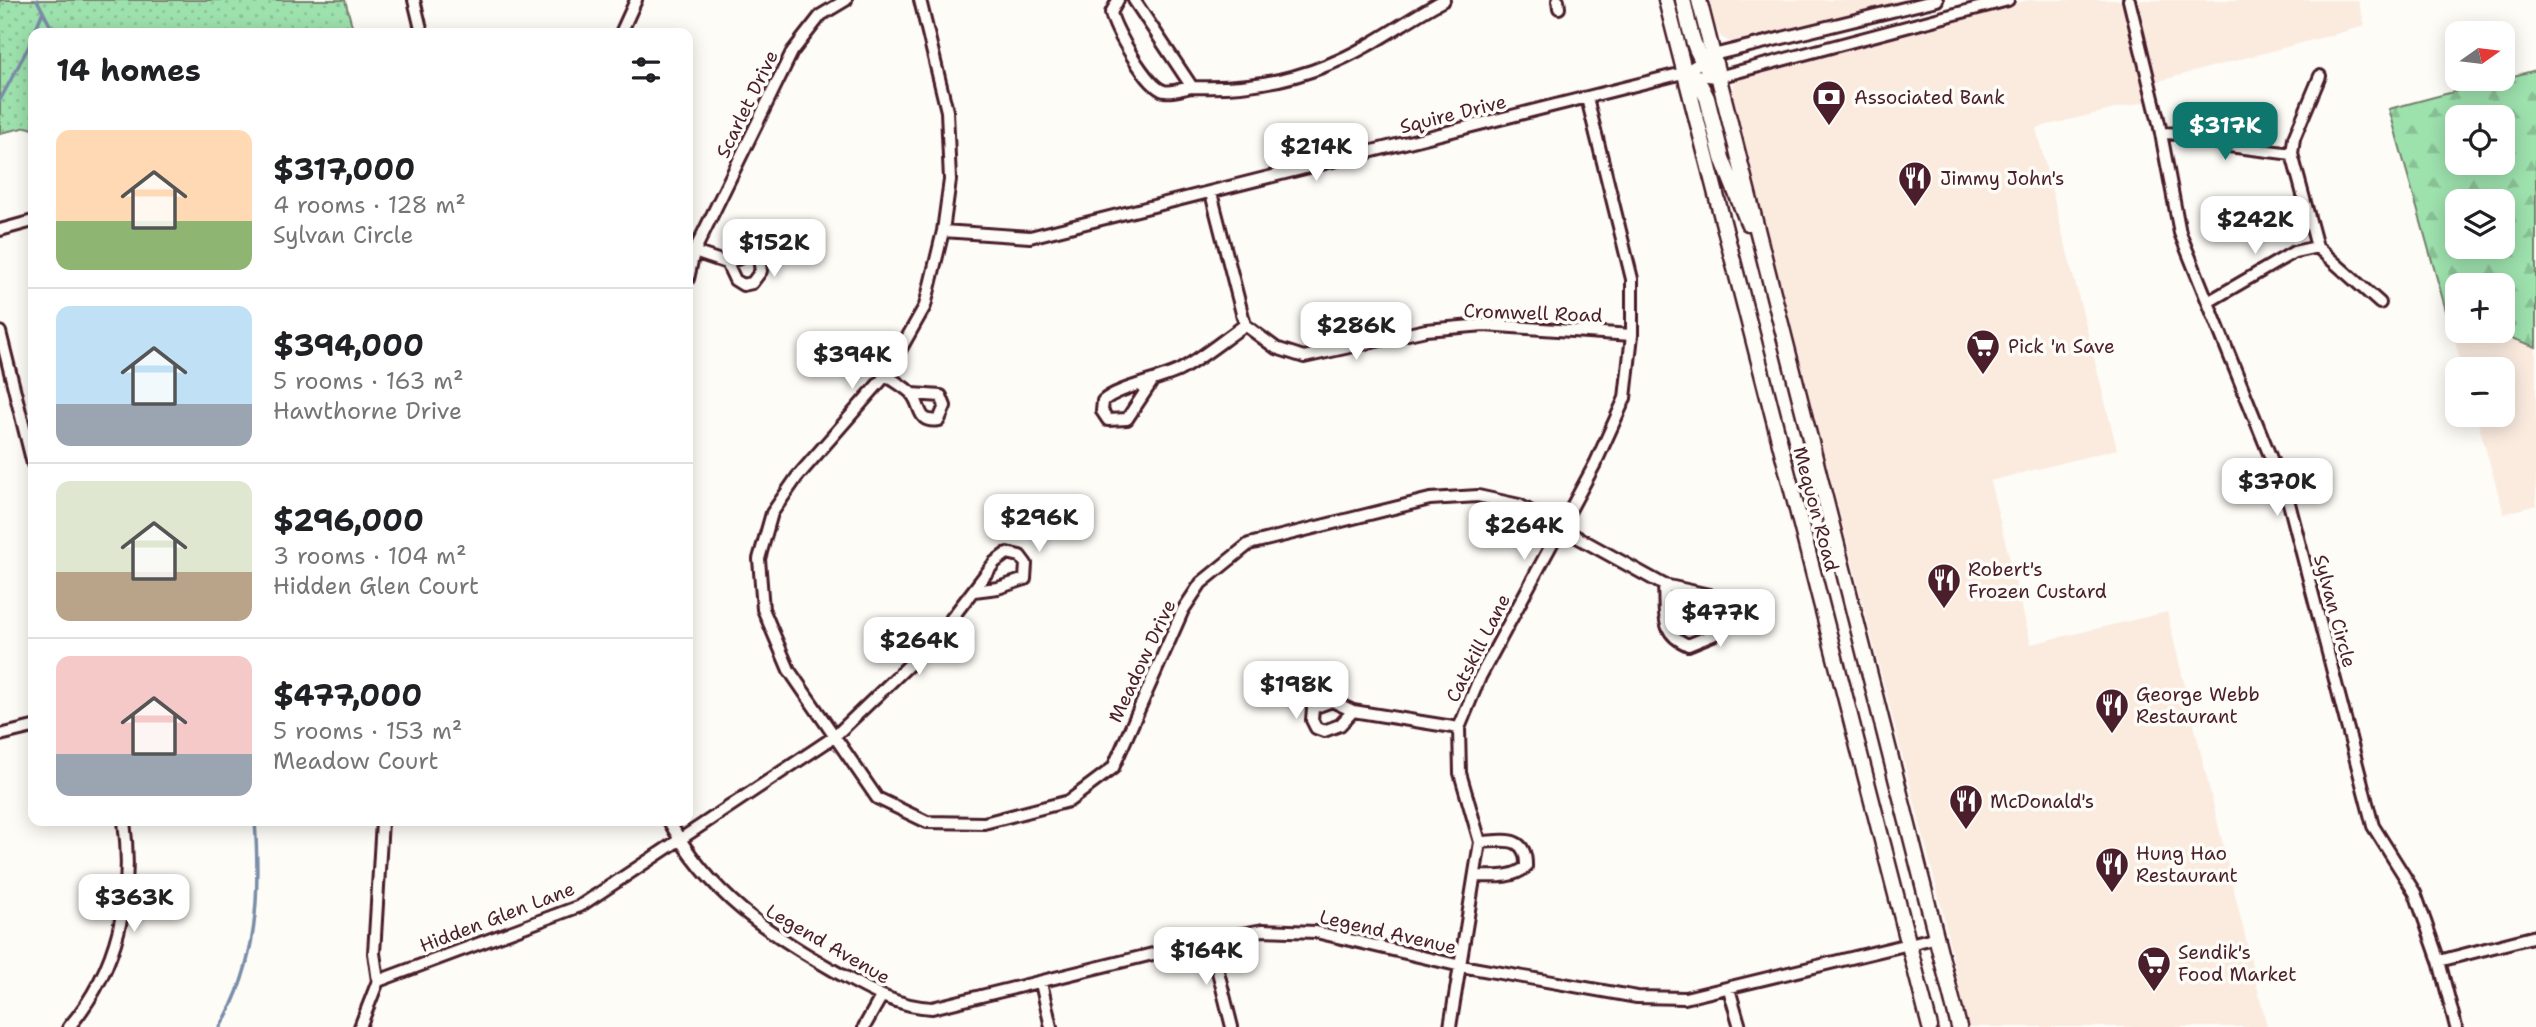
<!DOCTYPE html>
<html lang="en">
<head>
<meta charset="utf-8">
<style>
	body { margin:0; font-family:"Shantell Sans",sans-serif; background:#f2f2f2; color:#202124; height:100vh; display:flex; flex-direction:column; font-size:26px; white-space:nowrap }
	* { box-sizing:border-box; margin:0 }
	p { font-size:23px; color:#757577 }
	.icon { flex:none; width:38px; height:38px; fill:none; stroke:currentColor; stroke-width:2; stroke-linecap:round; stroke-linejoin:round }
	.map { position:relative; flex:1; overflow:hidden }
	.sheet { position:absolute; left:28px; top:28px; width:665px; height:798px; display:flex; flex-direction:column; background:#fff; border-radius:14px; box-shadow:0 4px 18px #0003 }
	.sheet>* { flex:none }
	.needle { width:46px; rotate:76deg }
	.buttons { position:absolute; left:2445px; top:21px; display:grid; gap:14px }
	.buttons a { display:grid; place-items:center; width:70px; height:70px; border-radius:14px; background:#fff; box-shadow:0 4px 18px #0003; font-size:35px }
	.price { position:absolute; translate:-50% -60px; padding:0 16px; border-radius:14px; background:#fff; color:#222; font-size:23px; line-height:46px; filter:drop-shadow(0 2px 4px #0008) }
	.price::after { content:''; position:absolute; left:50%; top:42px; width:21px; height:16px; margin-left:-10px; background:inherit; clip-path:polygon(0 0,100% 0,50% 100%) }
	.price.current { background:#0f766e; color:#fff }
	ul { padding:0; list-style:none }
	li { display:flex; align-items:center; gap:21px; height:175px; padding:0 28px }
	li+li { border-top:2px solid #e0e0e0 }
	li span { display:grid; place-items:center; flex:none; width:196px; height:140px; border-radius:14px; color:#555 }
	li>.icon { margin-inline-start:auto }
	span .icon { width:84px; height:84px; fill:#fffc; stroke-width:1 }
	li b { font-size:30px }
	h2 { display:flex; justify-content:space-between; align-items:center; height:84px; padding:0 28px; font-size:30px }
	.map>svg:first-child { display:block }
	.built { fill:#fbebdf }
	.forest { fill:url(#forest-firs); stroke:#74806c; stroke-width:2; fill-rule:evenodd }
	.park { fill:url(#park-dots); stroke:#74806c; stroke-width:2 }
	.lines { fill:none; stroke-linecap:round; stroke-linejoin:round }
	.stream { stroke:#7a8da8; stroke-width:3.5 }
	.minor-casing { stroke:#4a1f2b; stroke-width:16 }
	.major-casing { stroke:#4a1f2b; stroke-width:19 }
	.minor { stroke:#fdfcf7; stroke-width:10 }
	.major { stroke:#fdfcf7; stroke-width:14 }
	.labels { text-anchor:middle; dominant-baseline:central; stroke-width:7; stroke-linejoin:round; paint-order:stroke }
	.poi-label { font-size:19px; fill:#4a1f2b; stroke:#fdfcf7; text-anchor:start }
	.street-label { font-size:19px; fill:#4a1f2b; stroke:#fdfcf7 }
</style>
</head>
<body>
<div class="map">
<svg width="2536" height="1027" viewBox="0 0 2536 1027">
	<defs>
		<pattern id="forest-firs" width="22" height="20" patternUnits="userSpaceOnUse" patternTransform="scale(1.75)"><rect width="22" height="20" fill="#9de1ad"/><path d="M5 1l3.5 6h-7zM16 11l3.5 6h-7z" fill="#89c195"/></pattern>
		<pattern id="park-dots" width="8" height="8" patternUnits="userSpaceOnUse" patternTransform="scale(1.75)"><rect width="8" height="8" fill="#9de1ad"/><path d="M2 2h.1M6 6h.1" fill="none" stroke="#89c195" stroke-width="1.8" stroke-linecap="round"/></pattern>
	</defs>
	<rect width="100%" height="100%" fill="#fdfcf7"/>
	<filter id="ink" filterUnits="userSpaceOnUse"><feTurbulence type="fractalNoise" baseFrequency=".0143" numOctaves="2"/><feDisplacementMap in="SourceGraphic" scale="14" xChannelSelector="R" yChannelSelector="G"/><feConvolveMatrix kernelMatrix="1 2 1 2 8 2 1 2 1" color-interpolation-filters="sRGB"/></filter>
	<g filter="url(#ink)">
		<path class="built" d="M1709,0h200l-179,42 -9,-5 -5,-9z
			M2028,0h330l7,26 -221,59 4,16 -112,27 81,321 -127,32 41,163 136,-32 100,415h-299l-27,-122 -209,-808 2,-15 9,-7z
			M2447,314l10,4v13h35l44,16v158l-32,9 -28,-99h26v-46h-39z"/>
		<path class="forest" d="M2536,70v277l-44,-16h10v-46h-45v33l-10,-4 -58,-205zM2457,117h45v46h-45zM2457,201h45v46h-45z"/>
		<path class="park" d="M0,0h345l9,33h-321v96l-6,-2 -27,6z"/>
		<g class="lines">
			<path class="stream" d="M37,0l17,33
				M0,100l29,-54 14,-35
				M220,1027c38,-63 40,-135 35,-206"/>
			<g class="minor-casing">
				<path id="minor" d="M414,0l8,33
					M920,0l27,111 3,69 -7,51 -18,75 -39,69 -89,102 -25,36 -13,46 4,50 26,61 88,128 50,24 57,1 85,-22 44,-33 70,-158 18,-27 48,-39 181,-45 48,-3 41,9 145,80 45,10 10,12v13l-4,14 -27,11c-29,-12 -22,-32 -24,-60
					M1118,0l-7,13c4,17 36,74 53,78 8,2 20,-3 28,-4
					M1134,0l58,87c46,2 95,-5 138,-23 40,-16 76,-44 114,-64
					M1558,0l1,8
					M2129,0l30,123 21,110 109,270 84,323 42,67 24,68 17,66
					M621,33l15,-33
					M1686,74l32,3 290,-77
					M2320,76l-26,62 -2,16 25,93 63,56
					M2161,133l25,1 43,12 63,8
					M1211,193l34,132 31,23 28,9 122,-27 58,-5 148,10
					M0,230l33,-9
					M943,231l87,6 653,-164 30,-18 224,-55
					M694,252l33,11 24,-10 8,6 2,12 -9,12 -9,2 -8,-5 -8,-17
					M688,279l6,-27 98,-200 29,-37 25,-15
					M2208,302l86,-50 23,-5
					M0,332l33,132
					M886,375c8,6 17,11 24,17 13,12 5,32 29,28l6,-14 -4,-10 -28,-2
					M1151,383l-24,36 -19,1 -6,-9 1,-10c14,-13 53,-20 75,-30 23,-12 45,-31 67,-46
					M1353,711l-13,14 -16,6 -8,-3 -4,-8 1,-12 19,-7 21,10 106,17
					M0,735l33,-8
					M669,821c41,74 97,111 169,152 31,17 57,33 94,35l278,-68 53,-10 53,2 145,34 176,31 48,1 253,-61
					M1475,876c18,0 36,3 51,-9 1,-33 -22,-26 -46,-25
					M1210,940l22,87
					M2439,961l97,-25
					M378,981l202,-75 254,-169 101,-97 60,-78 12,-9 13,3 6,8 -1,15 -27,9 -24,3
					M378,981l-4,-28 8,-132
					M1041,983l10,44
					M1729,989l11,38
					M69,1027c49,-58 65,-131 55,-206
					M360,1027l18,-46
					M864,1027l17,-30
					M1450,1027l30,-185 -20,-69 -1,-45 21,-51 116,-215 29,-64 7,-63v-56l-45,-181"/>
			</g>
			<g class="major-casing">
				<path id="major" d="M1666,0l264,1027
					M1683,0c7,28 10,60 35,77
					M1699,0l260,1027
					M1683,73l18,13 6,12 15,60 26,65"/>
			</g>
			<use href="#minor" class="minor"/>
			<use href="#major" class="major"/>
		</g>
	</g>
	<defs>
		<g id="bank-pin" transform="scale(1.75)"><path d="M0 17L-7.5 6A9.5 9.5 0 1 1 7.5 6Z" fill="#4a1f2b" stroke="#fdfcf7"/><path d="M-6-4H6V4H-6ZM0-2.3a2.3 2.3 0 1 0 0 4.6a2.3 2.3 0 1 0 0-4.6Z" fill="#fff"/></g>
		<g id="restaurant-pin" transform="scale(1.75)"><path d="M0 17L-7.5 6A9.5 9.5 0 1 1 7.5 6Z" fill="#4a1f2b" stroke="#fdfcf7"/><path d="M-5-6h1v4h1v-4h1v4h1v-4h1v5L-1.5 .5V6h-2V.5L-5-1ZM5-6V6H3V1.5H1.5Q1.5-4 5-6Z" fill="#fff"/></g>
		<g id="supermarket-pin" transform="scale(1.75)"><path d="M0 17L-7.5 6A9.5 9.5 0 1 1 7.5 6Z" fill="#4a1f2b" stroke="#fdfcf7"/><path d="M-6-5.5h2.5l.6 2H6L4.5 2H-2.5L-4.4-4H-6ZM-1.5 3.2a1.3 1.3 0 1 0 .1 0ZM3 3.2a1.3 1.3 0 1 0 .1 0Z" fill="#fff"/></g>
	</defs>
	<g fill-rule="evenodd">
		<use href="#bank-pin" x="1829" y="97"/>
		<use href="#restaurant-pin" x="1915" y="178"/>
		<use href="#supermarket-pin" x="1983" y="346"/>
		<use href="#restaurant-pin" x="1944" y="580"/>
		<use href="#restaurant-pin" x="2112" y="705"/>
		<use href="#restaurant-pin" x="1966" y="801"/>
		<use href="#restaurant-pin" x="2112" y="864"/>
		<use href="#supermarket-pin" x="2154" y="963"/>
	</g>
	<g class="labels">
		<g class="poi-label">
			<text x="1854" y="97">Associated Bank</text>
			<text x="1940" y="178">Jimmy John's</text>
			<text x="2008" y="346">Pick 'n Save</text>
			<text x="1968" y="569">Robert's<tspan x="1968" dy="22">Frozen Custard</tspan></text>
			<text x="2136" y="694">George Webb<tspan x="2136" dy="22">Restaurant</tspan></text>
			<text x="1990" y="801">McDonald's</text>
			<text x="2136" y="853">Hung Hao<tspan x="2136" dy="22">Restaurant</tspan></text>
			<text x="2178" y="952">Sendik's<tspan x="2178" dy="22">Food Market</tspan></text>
		</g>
		<g class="street-label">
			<text transform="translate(747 104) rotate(-64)">Scarlet Drive</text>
			<text transform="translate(1453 114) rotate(-14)">Squire Drive</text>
			<text transform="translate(1533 313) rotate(2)">Cromwell Road</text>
			<text transform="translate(1816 509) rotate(75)">Mequon Road</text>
			<text transform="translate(2335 611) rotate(75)">Sylvan Circle</text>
			<text transform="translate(1478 648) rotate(-63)">Catskill Lane</text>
			<text transform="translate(1142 661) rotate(-65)">Meadow Drive</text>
			<text transform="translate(497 917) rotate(-21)">Hidden Glen Lane</text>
			<text transform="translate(1388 932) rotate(13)">Legend Avenue</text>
			<text transform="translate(828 944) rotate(30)">Legend Avenue</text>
		</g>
	</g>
</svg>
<div class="buttons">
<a><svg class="needle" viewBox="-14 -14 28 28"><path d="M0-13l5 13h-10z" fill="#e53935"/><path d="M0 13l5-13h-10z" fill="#757577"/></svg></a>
<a><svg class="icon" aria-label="locate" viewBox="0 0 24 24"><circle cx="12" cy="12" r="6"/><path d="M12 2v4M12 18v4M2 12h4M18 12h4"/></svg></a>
<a><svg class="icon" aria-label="layers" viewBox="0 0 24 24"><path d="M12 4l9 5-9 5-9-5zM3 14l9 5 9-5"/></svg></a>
<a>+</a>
<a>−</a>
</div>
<b class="price current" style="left:2225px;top:162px">$317K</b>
<b class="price" style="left:1316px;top:183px">$214K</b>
<b class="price" style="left:2255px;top:256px">$242K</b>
<b class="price" style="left:774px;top:279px">$152K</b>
<b class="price" style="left:1356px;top:362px">$286K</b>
<b class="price" style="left:852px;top:391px">$394K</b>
<b class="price" style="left:2277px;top:518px">$370K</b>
<b class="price" style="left:1039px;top:554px">$296K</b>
<b class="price" style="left:1524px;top:562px">$264K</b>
<b class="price" style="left:1720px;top:649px">$477K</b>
<b class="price" style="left:919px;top:677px">$264K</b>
<b class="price" style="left:1296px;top:721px">$198K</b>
<b class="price" style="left:134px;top:934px">$363K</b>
<b class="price" style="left:1206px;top:987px">$164K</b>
<section class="sheet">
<h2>14 homes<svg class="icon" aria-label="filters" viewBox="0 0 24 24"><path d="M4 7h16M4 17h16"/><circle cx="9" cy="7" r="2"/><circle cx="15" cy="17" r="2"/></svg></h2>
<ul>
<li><span style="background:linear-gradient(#ffd9b3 65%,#8fb573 0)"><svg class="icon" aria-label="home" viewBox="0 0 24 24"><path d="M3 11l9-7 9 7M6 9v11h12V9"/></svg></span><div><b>$317,000</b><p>4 rooms · 128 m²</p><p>Sylvan Circle</p></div></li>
<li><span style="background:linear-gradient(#bfe0f5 70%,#9aa5b1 0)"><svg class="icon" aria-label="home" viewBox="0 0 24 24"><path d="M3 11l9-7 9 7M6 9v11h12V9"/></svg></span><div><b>$394,000</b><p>5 rooms · 163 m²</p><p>Hawthorne Drive</p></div></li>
<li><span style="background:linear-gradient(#dfe7d0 65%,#b9a48a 0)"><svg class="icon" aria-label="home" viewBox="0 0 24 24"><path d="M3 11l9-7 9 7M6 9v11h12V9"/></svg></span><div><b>$296,000</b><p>3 rooms · 104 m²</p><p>Hidden Glen Court</p></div></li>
<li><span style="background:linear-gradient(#f6c9c9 70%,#9aa5b1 0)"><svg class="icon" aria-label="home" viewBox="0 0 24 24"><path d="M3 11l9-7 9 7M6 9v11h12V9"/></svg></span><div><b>$477,000</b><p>5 rooms · 153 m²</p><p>Meadow Court</p></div></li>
</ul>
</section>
</div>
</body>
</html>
